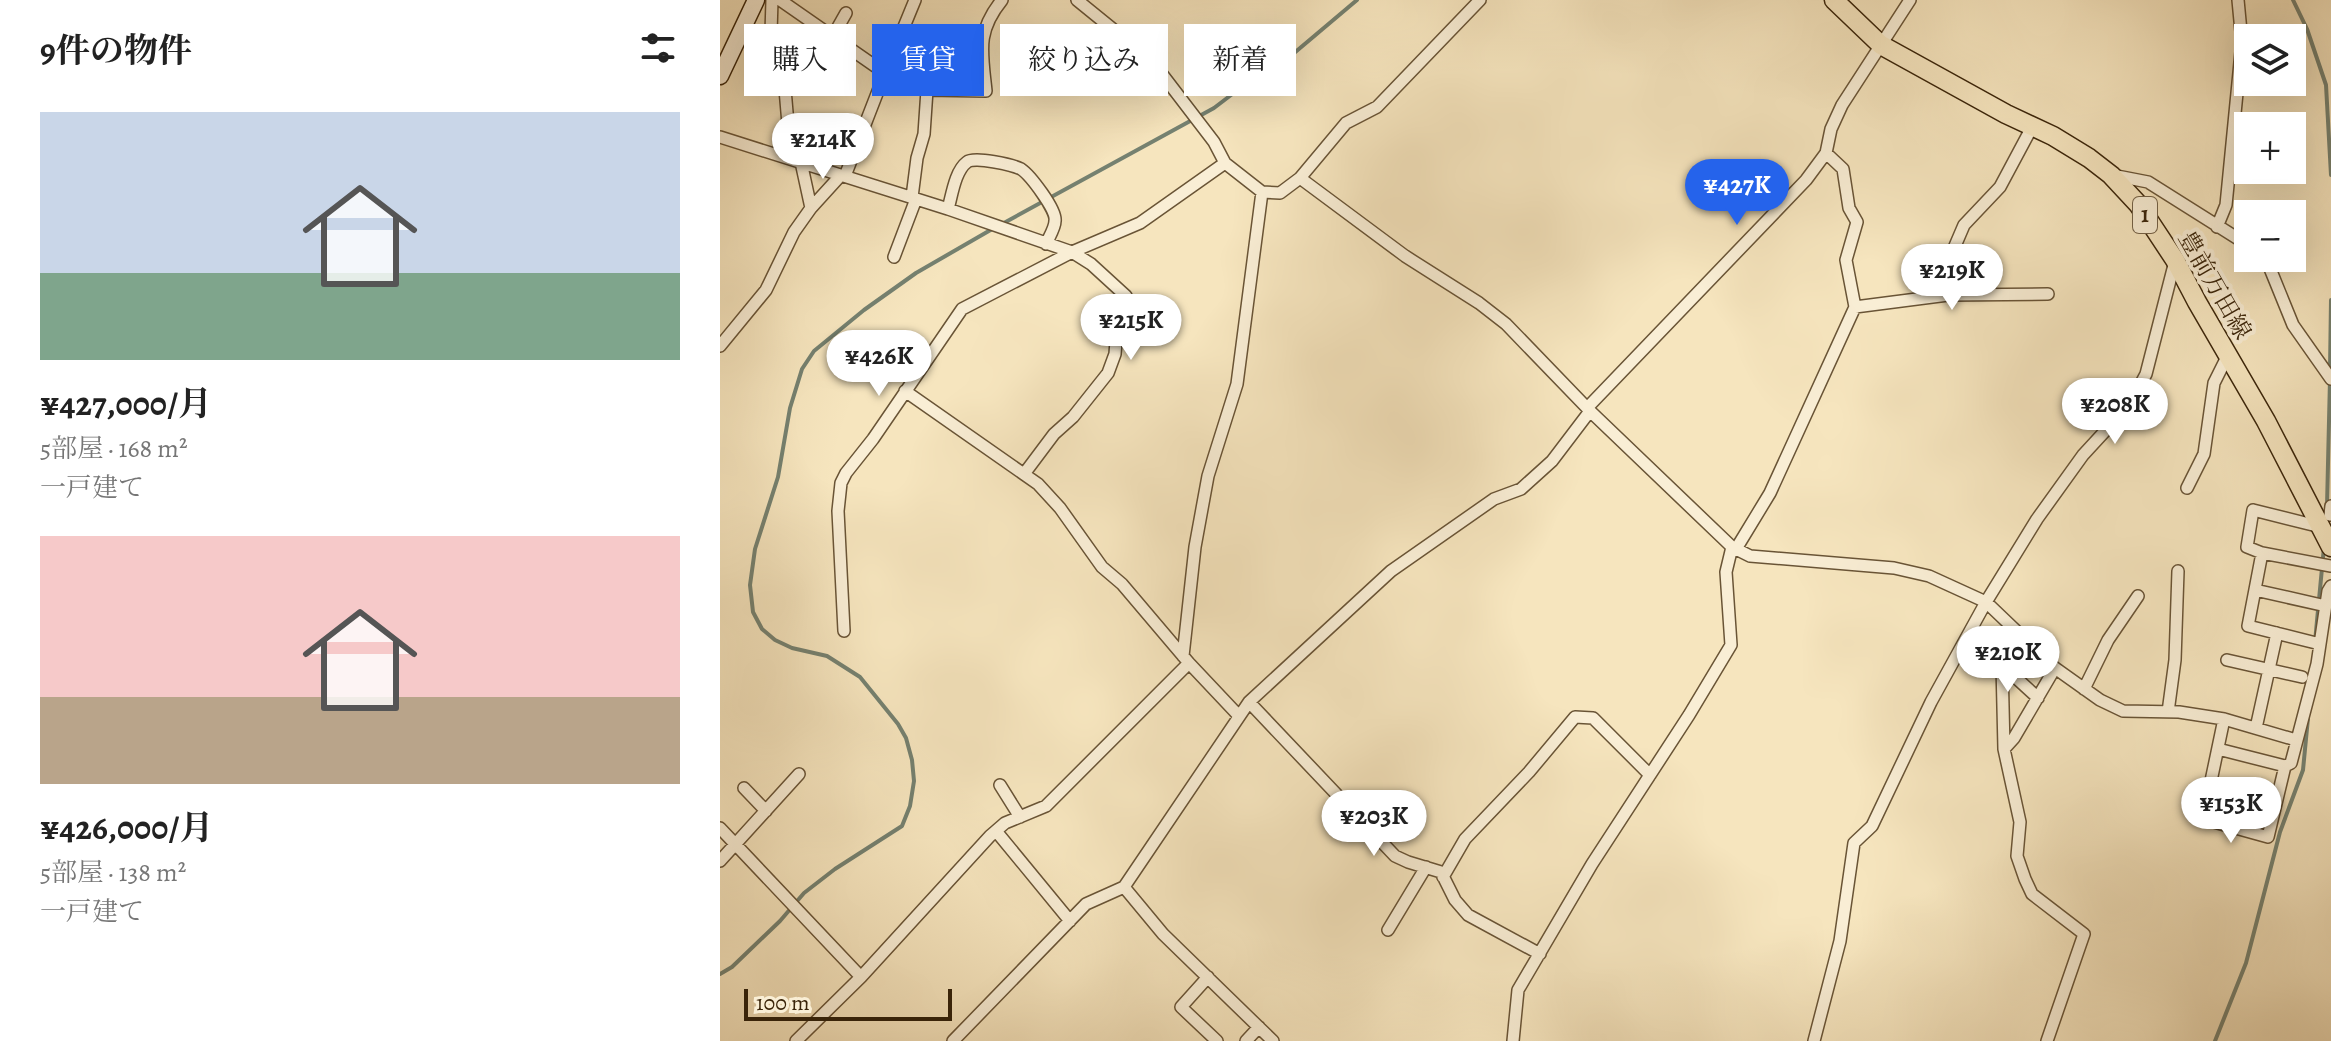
<!DOCTYPE html>
<html lang="ja">
<head>
<meta charset="utf-8">
<style>
	body { margin:0; font-family:Alegreya,"Noto Serif JP",serif; background:#f2f2f2; color:#222; height:100vh; display:flex; flex-direction:column; font-size:30px; white-space:nowrap }
	* { box-sizing:border-box; margin:0 }
	p { font-size:26px; color:#767676 }
	.icon { flex:none; width:44px; height:44px; fill:none; stroke:currentColor; stroke-width:2; stroke-linecap:round; stroke-linejoin:round }
	.map { position:relative; flex:1; overflow:hidden }
	.side { display:flex; flex-direction:column; background:#fff; width:720px }
	.side>* { flex:none }
	.top-card { position:absolute; left:24px; top:24px; width:760px; height:72px; display:flex; gap:16px }
	.buttons { position:absolute; left:1514px; top:24px; display:grid; gap:16px }
	.buttons a { display:grid; place-items:center; width:72px; height:72px; border-radius:0px; background:#fff; box-shadow:0 8px 32px #0002; font-size:40px }
	.scale { position:absolute; left:24px; bottom:20px; width:208px; box-sizing:border-box; padding-left:8px; border:4px solid #3a2409; border-top:0; font-size:22px; line-height:28px; white-space:nowrap; color:#3a2409; -webkit-text-stroke:6px #f9eed5; paint-order:stroke }
	.price { position:absolute; translate:-50% -68px; padding:0 18px; border-radius:28px; background:#fff; color:#222; font-size:26px; line-height:52px; filter:drop-shadow(0 2px 4px #0008) }
	.price::after { content:''; position:absolute; left:50%; top:48px; width:24px; height:18px; margin-left:-12px; background:inherit; clip-path:polygon(0 0,100% 0,50% 100%) }
	.price.selected { background:#2563eb; color:#fff }
	ul { padding:0; list-style:none }
	li { display:grid; align-content:center; gap:16px; height:424px; padding:0 40px }
	li span { display:grid; place-items:center; height:248px; border-radius:0px; color:#555 }
	li>.icon { margin-inline-start:auto }
	span .icon { width:144px; height:144px; fill:#fffc; stroke-width:1 }
	li b { font-size:34px }
	h2 { display:flex; justify-content:space-between; align-items:center; height:96px; padding:0 40px; font-size:34px }
	.pill { padding:0 28px; border-radius:0px; background:#fff; box-shadow:0 8px 32px #0002; font-size:28px; line-height:72px }
	.pill.selected { background:#2563eb; color:#fff }
	main { display:flex; flex:1; min-height:0 }
	.map>svg:first-child { display:block }
	.lines { fill:none; stroke-linecap:round; stroke-linejoin:round }
	.stream { stroke:#758170; stroke-width:4 }
	.minor-casing { stroke:#695436; stroke-width:14 }
	.secondary-casing { stroke:#3a2409; stroke-width:19 }
	.primary-casing { stroke:#3a2409; stroke-width:21 }
	.minor { stroke:#f9eed5; stroke-width:11 }
	.secondary { stroke:#f9eed5; stroke-width:16 }
	.primary { stroke:#f6e5be; stroke-width:18 }
	.labels { text-anchor:middle; dominant-baseline:central; stroke-width:8; stroke-linejoin:round; paint-order:stroke }
	.shield { fill:#f9eed5; stroke:#736146; stroke-width:2 }
	.shield-label { font-size:22px; font-weight:bold; fill:#3a2409 }
	.street-label { font-size:24px; fill:#3a2409; stroke:#f9eed5 }
</style>
</head>
<body>
<main>
<section class="side">
<h2>9件の物件<svg class="icon" aria-label="filters" viewBox="0 0 24 24"><path d="M4 7h16M4 17h16"/><circle cx="9" cy="7" r="2"/><circle cx="15" cy="17" r="2"/></svg></h2>
<ul>
<li><span style="background:linear-gradient(#c9d6e8 65%,#7fa58c 0)"><svg class="icon" aria-label="home" viewBox="0 0 24 24"><path d="M3 11l9-7 9 7M6 9v11h12V9"/></svg></span><div><b>¥427,000/月</b><p>5部屋 · 168 m²</p><p>一戸建て</p></div></li>
<li><span style="background:linear-gradient(#f6c9c9 65%,#b9a48a 0)"><svg class="icon" aria-label="home" viewBox="0 0 24 24"><path d="M3 11l9-7 9 7M6 9v11h12V9"/></svg></span><div><b>¥426,000/月</b><p>5部屋 · 138 m²</p><p>一戸建て</p></div></li>
</ul>
</section>
<div class="map">
<svg width="1611" height="1041" viewBox="0 0 1611 1041">
	<rect width="100%" height="100%" fill="#f6e5be"/>
	<filter id="stains"><feTurbulence type="fractalNoise" baseFrequency=".0025" numOctaves="4"/><feColorMatrix values="0 0 0 0 .2 0 0 0 0 .09 0 0 0 0 .02 0 0 0 .5 -.17"/></filter>
	<radialGradient id="worn" r=".72"><stop offset=".6" stop-color="#630" stop-opacity="0"/><stop offset="1" stop-color="#630" stop-opacity=".3"/></radialGradient>
	<g class="lines">
		<path class="stream" d="M1573,0l14,29 19,56 5,90
			M282,224l212,-116 21,-16 39,-22 83,-70
			M1610,370l1,-70
			M1607,506l3,-127
			M1595,642l9,-95
			M0,974l12,-7 48,-46 24,-28 31,-24 67,-43 8,-20 4,-25 -2,-21 -6,-22 -8,-14 -38,-47 -33,-21 -35,-8 -17,-8 -13,-11 -9,-17 -3,-27 5,-36 23,-72 12,-69 12,-39 12,-18 50,-41 52,-37 78,-45
			M1495,1041l31,-78 34,-131 23,-62 5,-52"/>
		<g class="minor-casing">
			<path id="minor" d="M52,0l-1,33 14,56 6,70
				M60,0l105,73 -40,103
				M357,0l75,61 62,81 11,21 37,29 18,1 20,-15 105,78 74,47 27,21 84,87 142,136 18,9 144,12 35,8 57,26 69,66 45,32 23,11 56,1 45,7 72,21
				M113,36l13,-23
				M165,73l30,-73
				M0,137l228,72 124,43 68,-29 85,-60
				M81,162l10,46
				M1392,175l36,7 100,63
				M580,178l46,-55 31,-16 103,-107
				M192,197l5,-39 7,-24 3,-44 59,1c-4,-39 -10,-59 16,-91
				M228,209c4,-14 7,-38 19,-47 7,-6 46,3 54,7 9,6 36,41 34,52 0,7 -6,16 -9,23
				M1497,227l9,-22 16,-163 -4,-42
				M174,257l22,-58
				M1542,258l7,8 24,59 38,54
				M1228,295l4,-42 12,-28 36,-38 32,-60
				M1135,307l93,-12 100,-1
				M0,346l46,-56 28,-58 17,-24 30,-33
				M185,391l133,93 22,24 42,59 20,17 67,79 50,53
				M867,408l219,-228 20,-27 5,-24 11,-24 68,-105
				M1467,488l17,-34 10,-71 14,-28
				M1610,515l1,-9
				M1016,549l34,-56 85,-186 -9,-47 11,-38 -8,-14 -6,-39 -17,-16
				M1542,553l69,13
				M1535,590l71,16
				M124,631l-6,-120 3,-28 5,-10 27,-34 89,-130 110,-57 19,12 35,32v10l-9,22 -2,26 -7,19 -35,44 -19,17 -30,40
				M1248,635l34,30 2,84 16,73 -3,34 8,23 7,15 52,40 -37,107
				M1600,644l-72,-18 14,-73 -15,-6 6,-37 68,17
				M463,656l12,-109 13,-71 29,-92 25,-192
				M1507,660l75,17
				M1282,665l36,33
				M1364,689l24,-49 30,-44
				M529,702l146,154 13,6 33,10 14,28 13,15 72,39
				M1448,712l7,-52 3,-89
				M1504,719l-21,100 65,18 17,-71 6,-3 26,-99 11,-73 3,-5
				M1536,728l21,-95
				M1284,749l10,-11 41,-70
				M1498,749l67,17
				M280,785l20,32
				M24,788l22,23
				M0,828l141,149
				M276,831l74,90
				M0,861l79,-87
				M723,877l22,-38 64,-67 46,-55 18,1 57,57
				M404,887l39,47 110,107
				M668,930l38,-63
				M488,977l-27,30 36,34
				M76,1041l65,-64 129,-141 15,-13 41,-17 143,-143
				M233,1041l133,-137 38,-17 125,-185 142,-131 103,-72 27,-10 31,-28 38,-50
				M526,1041l13,-14
				M793,1041l5,-51 74,-126 97,-149 42,-70 -5,-73 6,-25
				M1094,1041l26,-100 14,-98 18,-17 59,-124 55,-100 51,-83 46,-64 47,-51 16,-30 29,-113"/>
		</g>
		<g class="secondary-casing">
			<path id="secondary" d="M0,76l36,-76"/>
		</g>
		<g class="primary-casing">
			<path id="primary" d="M1114,0l47,45 125,69 47,22 36,22 22,17 27,29 37,56 22,42 69,119 65,126"/>
		</g>
		<use href="#minor" class="minor"/>
		<use href="#secondary" class="secondary"/>
		<use href="#primary" class="primary"/>
	</g>
	<g class="labels">
		<rect class="shield" x="1413" y="197" width="24" height="36" rx="6"/>
		<g class="shield-label">
			<text x="1425" y="215">1</text>
		</g>
		<g class="street-label">
			<text transform="translate(1495 285) rotate(60)">豊前万田線</text>
		</g>
	</g>
	<rect width="100%" height="100%" filter="url(#stains)"/>
	<rect width="100%" height="100%" fill="url(#worn)"/>
</svg>
<div class="buttons">
<a><svg class="icon" aria-label="layers" viewBox="0 0 24 24"><path d="M12 4l9 5-9 5-9-5zM3 14l9 5 9-5"/></svg></a>
<a>+</a>
<a>−</a>
</div>
<div class="scale">100 m</div>
<b class="price" style="left:103px;top:181px">¥214K</b>
<b class="price selected" style="left:1017px;top:227px">¥427K</b>
<b class="price" style="left:1232px;top:312px">¥219K</b>
<b class="price" style="left:411px;top:362px">¥215K</b>
<b class="price" style="left:159px;top:398px">¥426K</b>
<b class="price" style="left:1395px;top:446px">¥208K</b>
<b class="price" style="left:1288px;top:694px">¥210K</b>
<b class="price" style="left:1511px;top:845px">¥153K</b>
<b class="price" style="left:654px;top:858px">¥203K</b>
<div class="top-card">
<a class="pill">購入</a>
<a class="pill selected">賃貸</a>
<a class="pill">絞り込み</a>
<a class="pill">新着</a>
</div>
</div>
</main>
</body>
</html>
